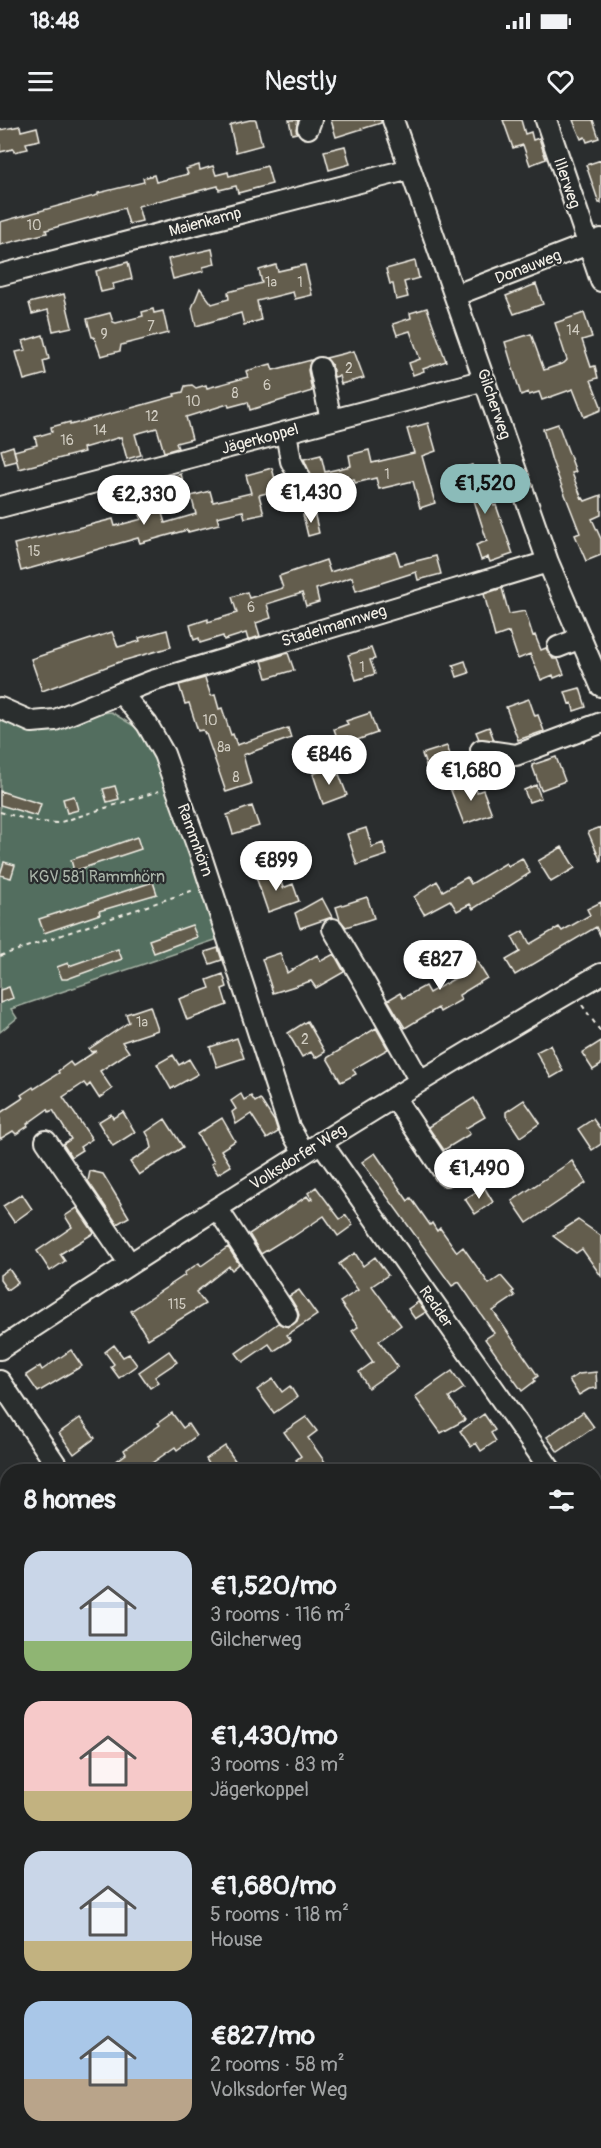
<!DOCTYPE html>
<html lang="en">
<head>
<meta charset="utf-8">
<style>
	body { margin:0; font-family:Pangolin,sans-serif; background:#282a2a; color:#f1f3f6; height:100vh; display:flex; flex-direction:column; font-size:22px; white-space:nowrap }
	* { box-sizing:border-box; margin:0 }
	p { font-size:20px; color:#a2a4a5 }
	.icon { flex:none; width:33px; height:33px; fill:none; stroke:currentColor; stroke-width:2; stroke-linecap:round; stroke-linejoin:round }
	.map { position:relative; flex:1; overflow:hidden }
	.drawer { position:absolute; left:0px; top:1344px; width:602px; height:684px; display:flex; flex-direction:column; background:#202222; border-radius:24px 24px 0 0; box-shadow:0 2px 4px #0004,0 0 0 2px #3d3f40 }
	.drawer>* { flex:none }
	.price { position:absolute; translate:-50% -51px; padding:0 14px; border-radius:21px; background:#fff; color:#222; font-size:20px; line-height:39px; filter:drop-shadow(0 2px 3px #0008) }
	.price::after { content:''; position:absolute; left:50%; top:36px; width:18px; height:14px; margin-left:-9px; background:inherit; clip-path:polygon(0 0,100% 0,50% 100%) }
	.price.on { background:#8bbbb9; color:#111 }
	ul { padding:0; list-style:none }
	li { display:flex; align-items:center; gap:18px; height:150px; padding:0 24px }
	li span { display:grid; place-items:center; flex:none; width:168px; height:120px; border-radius:18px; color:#555 }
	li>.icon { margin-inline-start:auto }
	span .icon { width:72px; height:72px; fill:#fffc; stroke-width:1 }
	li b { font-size:26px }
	h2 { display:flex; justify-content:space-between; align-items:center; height:72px; padding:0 24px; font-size:26px }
	.status { display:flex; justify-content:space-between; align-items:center; height:42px; padding:0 30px; background:#202222; direction:ltr }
	.status svg { height:16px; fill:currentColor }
	header { display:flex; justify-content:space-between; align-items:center; height:78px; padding:0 24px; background:#202222; font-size:27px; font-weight:600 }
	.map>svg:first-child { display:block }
	.green { fill:#536e5e; stroke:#a4b0a3; stroke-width:1.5 }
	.building { fill:#645d4d; stroke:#f4f1e8; stroke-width:1.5 }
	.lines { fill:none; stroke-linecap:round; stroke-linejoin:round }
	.minor-casing { stroke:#f4f1e8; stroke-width:24 }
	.path { stroke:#f4f1e8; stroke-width:2; stroke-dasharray:4.5 4.5; stroke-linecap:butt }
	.minor { stroke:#2a2d2e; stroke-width:20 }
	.labels { text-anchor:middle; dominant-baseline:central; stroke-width:4.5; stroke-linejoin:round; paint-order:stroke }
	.number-label { font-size:14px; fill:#d0ccc1 }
	.street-label { font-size:16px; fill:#f4f1e8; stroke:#2a2d2e }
	.park-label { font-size:16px; fill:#acb6aa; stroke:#2a2d2e }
</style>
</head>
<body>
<div class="status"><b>18:48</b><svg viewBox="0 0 49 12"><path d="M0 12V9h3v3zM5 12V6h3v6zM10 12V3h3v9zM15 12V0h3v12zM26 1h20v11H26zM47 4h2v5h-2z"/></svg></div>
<header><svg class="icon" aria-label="menu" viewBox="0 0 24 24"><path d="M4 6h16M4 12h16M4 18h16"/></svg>Nestly<svg class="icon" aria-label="heart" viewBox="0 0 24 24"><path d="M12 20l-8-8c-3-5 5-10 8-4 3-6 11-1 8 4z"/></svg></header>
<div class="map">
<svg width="601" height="2028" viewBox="0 0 601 2028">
	<rect width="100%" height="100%" fill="#2a2d2e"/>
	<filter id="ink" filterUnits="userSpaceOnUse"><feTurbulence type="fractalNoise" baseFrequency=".0167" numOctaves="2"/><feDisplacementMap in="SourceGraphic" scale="12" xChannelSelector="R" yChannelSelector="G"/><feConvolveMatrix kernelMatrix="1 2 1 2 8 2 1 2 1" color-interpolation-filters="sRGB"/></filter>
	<g filter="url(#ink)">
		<path class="green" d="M111,592l28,17 25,41 57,168 -210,71 6,9 -17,14v-317l92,-1z"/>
		<path class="building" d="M250,0h6l6,25 -26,7 -6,-26 3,-2z
			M289,0h9l-2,9 1,4 -5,1z
			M331,0h50v3l-45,14z
			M503,0h18l4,14 6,-2 2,8 6,-2 7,21 -16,6 -7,-20 -10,3z
			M573,0h20l6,18 -12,4 -2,-5 -4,2z
			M20,6l1,5 16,-4 3,13 -14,3 2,6 -14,3 -1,-3 -13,3v-22z
			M345,26l5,18 -21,6 -5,-19z
			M601,40v43h-2l-13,-38z
			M199,45l1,5 13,-4 3,9 12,-3 1,4 38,-10 5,18 -34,9 -2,-7 -17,4 -1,-4 -80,20 4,15 -13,3 -5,-16 -78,22 1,3 -47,12v-23l98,-27v-2l46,-11 -1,-4 11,-3 2,7 32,-8 -2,-5z
			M212,129l3,15 -12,3 1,4 -31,8 -5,-20z
			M415,141l4,17 -15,4 4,15 -12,3 -3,-16h-3l-4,-15z
			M128,142l4,17 -19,5 1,5 -13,3 -5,-21z
			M276,145l2,6 27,-6 7,30 -17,4 -2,-7 -36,9 4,19 -17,5 -3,-12 -45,13 -4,-18 8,-20 12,16 17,-5 -1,-7 34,-9 -3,-13z
			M536,164l7,20 -29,10 -8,-18z
			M64,174l8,33 -19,4 -5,-21 -16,4 -3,-11z
			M427,188l19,53 -23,8 1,2 -11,4 -4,-12 11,-4 -10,-28 -13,4 -4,-11 18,-6 -1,-5z
			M153,189l1,4 9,-2 5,22 -47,12 -1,6 -19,5 -7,-19h-2l-5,-18 23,-6 3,9 3,1 27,-7 -1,-4z
			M584,193l8,24 -10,3 9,27 4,-1 3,12 -7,2 10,26v4l-17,7 -11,-28 -31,11 -3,-8 -10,3 -1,-3 -7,3 -16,-53 26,-8 13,36 20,-7 3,-3 -12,-37z
			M43,215l6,24 -6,2 3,13 -22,6 -8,-28 10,-2 -3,-9z
			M354,231l10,27 -23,6 -2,-8 -5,1 -2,-12 -6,-7z
			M311,240l-3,10 4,21 -62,19 -2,-8 -19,5 -1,-3 -42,13 6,22 -16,4 2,5 -14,4 -7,-24 -22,6 6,21 -14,4 -6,-22 -38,11 1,4 -65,17 -5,-18 23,-6 -2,-8 17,-5 -1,-5 19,-5v3l105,-29 -1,-2 9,-2 2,-6 7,-1 4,3 10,-3 1,3 41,-11 -2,-6 25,-7 2,6z
			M428,303l8,28 -14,5 13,47 -15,5 -7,-27 -34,8 -3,-11 -21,5 -1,-4 -30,8 5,20 -19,5 -5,-22 4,-1 -1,-5 3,-8 -7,-17 17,-4 4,17 26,-6 -2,-11 20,-5 3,13 42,-10 -7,-24z
			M558,304l18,48 -4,1 10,26 1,-1 2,3 16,-6v20l-9,4 9,20v16l-15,6 -11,-26 5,-2 -28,-72 -9,-32z
			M13,326l4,15 -12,3 -4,-14z
			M472,345l5,15 8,-2 9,28 2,-1 17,49 -23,8 -2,-5 -7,3 -5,-15 11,-4 -15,-47 -14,5 -4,-11 7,-2 -5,-16z
			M272,348l6,22 -19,5 5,19 -19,4 -2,-7 -26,6 2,7 -31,8 -1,-2 -47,13 -2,-5 -117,33 -7,-27 99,-25 2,7 27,-7 -2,-4 21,-5 4,13 31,-9 -5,-18 19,-5 3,11 38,-9 -5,-18z
			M181,354l3,12 -12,3 -2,-12z
			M314,392l5,21 -11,3 -5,-21z
			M396,432l4,13 36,-9 5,18 -23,6 -2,-8 -60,19 -4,-14 -36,12 3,13 -13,4 -4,-13 -35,11 4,14 -15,5 4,13 -12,4 -2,-7 -22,7 -1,-4 -23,7 -1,-5 -5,2 -4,-15 18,-6v3l29,-9 -5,-16 15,-5 2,6 34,-10 -4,-12 47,-16 4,12z
			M502,468l7,26 16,-3 8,25 2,-1 6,15 5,-2 7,11h5l6,15 -10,4 -1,-3 -12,5 -11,-26 -12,5 -9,-27 -14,5 -11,-43z
			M167,510l4,17 -49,14 -80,30 -11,-32 81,-27 6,15 22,-6 -1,-3z
			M371,528l4,11 -5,1 5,14 -19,6 -8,-25z
			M288,533l6,17 -27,8 -5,-17z
			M465,541l4,12 -12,4 -4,-12z
			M205,558l6,18 4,-1 4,14 3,-1 9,27 2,-1 4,11 51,-17 3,10 -48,17 8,29 -25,8 -20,-58h-1l-2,-4 -5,1 -9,-28 -4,1 -6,-19z
			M580,568l6,19 -12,4 -2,-8 -3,1 -4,-12z
			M529,579l6,17 3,-1 6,16 -26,9 -12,-33z
			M370,593l7,20 -37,13 -6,-17 14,-5 -2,-3z
			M489,607l5,13 -15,-1 -3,-7z
			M447,626l6,17 -25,8 -6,-17z
			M556,637l9,24 -24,9 -9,-25z
			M332,647l3,9 4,-2 8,21 -24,9 -10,-30z
			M473,660l4,12 6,-2 9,24 -28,10 -14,-36z
			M536,665l5,13 -12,4 -5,-12z
			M115,666l4,13 -12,3 -4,-13z
			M0,671l41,13 -4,12 -37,-11z
			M74,676l4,14 -11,3 -4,-14z
			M252,686l7,20 -26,8 -6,-19z
			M601,707v35l-13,-30z
			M366,708l6,19 11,-4 4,12 -30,10 -10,-31z
			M137,717l4,12 -67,22 -3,-11z
			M562,727l13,21 -24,14 -13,-21z
			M522,738l8,15 -57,36 -3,-5 -13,7 -7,-11 -26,14 -10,-17 23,-16 6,10 24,-14 4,7 35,-21 2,3z
			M4,742l11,3 -4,13 -11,-3z
			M277,750l6,18 10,-4 6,17 -31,11 -12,-35z
			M153,762l4,12 -58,17 1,3 -56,19 -5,-14z
			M367,777l7,21 -28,9 -6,-7 -4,-13z
			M322,778l10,19 -32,11 -5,-15z
			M601,782v35l-5,-10 -81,48 -9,-15 14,-8 -8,-15 11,-6 7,13 29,-17 3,4 28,-16 -3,-6z
			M192,805l5,12 -43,16 -5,-13z
			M467,825l20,33 -28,17 2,5 -21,12 -2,-4 -33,20 -17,-28 12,-7 3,5 22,-12 4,7 32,-18 -11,-20z
			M218,828l4,12 -12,4 -5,-12z
			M118,829l4,10 -55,20h-5l-5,-12 11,-4 1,3z
			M280,833l7,20 30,-18 4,6 13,-7 10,18 -28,16 -5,-7 -38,12 -11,-34z
			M223,854l4,13 -5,2 5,16 -40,15 -8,-21 31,-11 -3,-8z
			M9,867l4,11 -13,5v-13z
			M150,886l8,24 -36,12 7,10 -29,19 12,18 -13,9 -9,-14 -3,3 -3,-4 -21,14 29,42 -12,8 2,3 -11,7 -8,-13 8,-5 -18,-29 -4,2 -1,-3 -21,15 1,2 -12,8 -3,-3 -13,8v-26l23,-15 -2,-3 12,-8 1,2 25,-16 -1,-2 12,-9 3,4 23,-15 -5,1 -2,-3 40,-27 -3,-8z
			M307,901l18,31 -10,6 -4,-6 -9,5 -14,-24z
			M376,908l12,21 -35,20 3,5 -15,8 -14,-24z
			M237,918l7,20 -27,9 -7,-20z
			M601,921v24l-8,5 -11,-17z
			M550,925l13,26 -12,7 -15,-26z
			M173,935l6,10 10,-6 9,15 -27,15 -14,-25z
			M241,974l3,6 7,-4 4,6 5,-3 15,23 3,10 -11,7 -16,-25 -15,10 -4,-12 4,-3 -5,-8z
			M474,978l11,19 -19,11 4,6 -26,16 -16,-23z
			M524,980l16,23 -20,14 -14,-21v-4z
			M123,992l12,20 -22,14 -15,-24 13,-8 2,4z
			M222,998l13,23 -14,9 10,16 -13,8 -7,-10 3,-2 -17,-28z
			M165,999l18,28 -44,28 -9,-13 22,-14 -2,-9 -4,-7z
			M593,999l8,11v14l-9,6 -14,-21z
			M375,1033l33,48 3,-3 19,27 2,-2 5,8 3,-3 17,24 6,-5 26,37 12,-8 13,15 -2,1 3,4 -22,15 45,65 -4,3 1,2 -13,10 -37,-52 9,-6 -35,-51 -7,4 -90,-124z
			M572,1041l14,22 -59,40 -15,-22z
			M90,1051l13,3 26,43 -12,7 -29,-43z
			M316,1067l24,32 6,-4 7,10 -15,11 -14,-20 -33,22 -1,-2 -29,18 -12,-20 58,-38 3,4 2,-1 -4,-6z
			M484,1067l9,15 -18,12 -10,-15z
			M22,1074l10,15 -18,13 -11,-16z
			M77,1088l17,25 -34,21 5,7 -15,10 -13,-20 35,-24 -7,-11z
			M578,1100l23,16v40l-19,-27 -6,4 -23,-17z
			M228,1127l11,17 -7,6 -3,-4 -33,26 9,12 -57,35 -17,-28 54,-36 -1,-2 15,-10 2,3z
			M355,1133l8,13 12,-9 13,18 -16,11 29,39 -22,16 19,26 -30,21 -9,-16 14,-10 -21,-31 6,-4 -18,-25 18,-12 -19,-26z
			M9,1149l9,13 -11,8 -7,-10v-5z
			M299,1170l18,25 -30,20 4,5 -17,11 -5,-7 -26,18 -7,-9 42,-30 10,4 9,-6 2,-6 -2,-6 -8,-13z
			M418,1182l8,10 -11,7 -7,-10z
			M114,1225l9,12 6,-3 8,11 -18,13 -8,-11 3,-3 -9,-12z
			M71,1230l11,16 -44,26 -12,-17 14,-9 2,4z
			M169,1231l8,11 -22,15 4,5 -9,6 -11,-16z
			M452,1251l12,17 -15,10 16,22 -24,13 -26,-36z
			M596,1252l1,16 -8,1 -10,6 -10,-15 10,-6z
			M273,1259l9,13 8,-6 7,11 -23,16 -17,-23z
			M583,1292l11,15 -36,25 -11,-15z
			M172,1293l11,15 5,-4 8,12 -19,14 -2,-3 -36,25h-38l25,-18 -2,-4 36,-25 -2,-2z
			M484,1294l11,16 -4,3 5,8 -15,10 -5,-8 -5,4 -11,-16z
			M306,1297l11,14 -9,7 24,34h-27l-9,-12 5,-4 -17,-24z
			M80,1298l15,20 -21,16 -15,-21z
			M225,1326l18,26h-29l-8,-13z"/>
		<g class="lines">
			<g class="minor-casing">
				<path id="minor" d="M393,0l155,442 53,124
					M546,0l55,161
					M308,8l3,-8
					M0,155l410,-106
					M456,175l145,-56
					M320,248l11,52
					M286,312l5,29 8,15
					M0,387l485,-127
					M558,527l23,-9
					M121,573l31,-12 396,-119
					M0,588l32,14 23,-2 66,-27 26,31 17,30 38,105 87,268 15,26
					M481,630l35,5 85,-32
					M333,809l33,56 54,96
					M394,977l52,78
					M46,1021l84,123
					M321,1022l231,330
					M217,1088l70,107
					M0,1229c197,-130 396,-257 601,-375
					M0,1261l61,91
					M594,1411l7,10
					M594,1520l7,-2
					M0,1813l8,-5
					M0,1942l8,-4
					M0,1994l8,12
					M594,2000l7,-5
					M17,2020l5,8
					M507,2020l4,8
					M371,2028l12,-8
					M551,2028l12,-8"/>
			</g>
			<path class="path" d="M0,692l37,10 21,1 101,-32
				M0,836l194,-66
				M582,885l19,27"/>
			<use href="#minor" class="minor"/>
		</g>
	</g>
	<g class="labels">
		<g class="number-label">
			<text x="34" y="105">10</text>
			<text x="271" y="162">1a</text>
			<text x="300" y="162">1</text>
			<text x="151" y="206">7</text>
			<text x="573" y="210">14</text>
			<text x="104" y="214">9</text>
			<text x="349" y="248">2</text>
			<text x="267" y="265">6</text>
			<text x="235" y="273">8</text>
			<text x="193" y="281">10</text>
			<text x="152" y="296">12</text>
			<text x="100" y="310">14</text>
			<text x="67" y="320">16</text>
			<text x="387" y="354">1</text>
			<text x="34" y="431">15</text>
			<text x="251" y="487">6</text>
			<text x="362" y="547">1</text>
			<text x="210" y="600">10</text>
			<text x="224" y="627">8a</text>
			<text x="236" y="657">8</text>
			<text x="142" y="902">1a</text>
			<text x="305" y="919">2</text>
			<text x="177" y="1184">115</text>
		</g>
		<g class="street-label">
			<text transform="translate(567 63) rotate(71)">Illerweg</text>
			<text transform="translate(205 102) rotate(-15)">Maienkamp</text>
			<text transform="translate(528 147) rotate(-21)">Donauweg</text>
			<text transform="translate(494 284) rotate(71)">Gilcherweg</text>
			<text transform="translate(260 319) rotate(-15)">Jägerkoppel</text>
			<text transform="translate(334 506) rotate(-17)">Stadelmannweg</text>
			<text transform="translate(195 720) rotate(70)">Rammhörn</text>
			<text transform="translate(298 1037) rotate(-32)">Volksdorfer Weg</text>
			<text transform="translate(436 1187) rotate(55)">Redder</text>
		</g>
		<g class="park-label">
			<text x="97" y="757">KGV 581 Rammhörn</text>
		</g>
	</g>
</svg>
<b class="price on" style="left:485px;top:395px">€1,520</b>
<b class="price" style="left:311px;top:404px">€1,430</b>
<b class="price" style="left:144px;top:406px">€2,330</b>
<b class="price" style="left:329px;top:666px">€846</b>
<b class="price" style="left:471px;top:682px">€1,680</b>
<b class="price" style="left:276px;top:772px">€899</b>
<b class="price" style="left:440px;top:871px">€827</b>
<b class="price" style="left:479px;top:1080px">€1,490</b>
<section class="drawer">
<h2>8 homes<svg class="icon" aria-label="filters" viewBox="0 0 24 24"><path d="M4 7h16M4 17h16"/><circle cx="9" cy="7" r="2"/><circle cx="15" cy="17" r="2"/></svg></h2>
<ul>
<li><span style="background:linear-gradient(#c9d6e8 75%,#8fb573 0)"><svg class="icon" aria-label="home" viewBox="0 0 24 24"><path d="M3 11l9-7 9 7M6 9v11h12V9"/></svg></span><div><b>€1,520/mo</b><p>3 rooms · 116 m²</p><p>Gilcherweg</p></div></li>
<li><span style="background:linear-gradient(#f6c9c9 75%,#c2b280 0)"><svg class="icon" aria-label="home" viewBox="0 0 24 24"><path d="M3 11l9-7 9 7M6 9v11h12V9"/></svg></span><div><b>€1,430/mo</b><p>3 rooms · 83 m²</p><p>Jägerkoppel</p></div></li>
<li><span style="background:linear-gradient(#c9d6e8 75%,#c2b280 0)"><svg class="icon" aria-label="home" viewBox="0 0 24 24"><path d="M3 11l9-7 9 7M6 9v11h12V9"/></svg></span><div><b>€1,680/mo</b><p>5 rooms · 118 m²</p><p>House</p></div></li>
<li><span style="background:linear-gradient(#a9c7e8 65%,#b9a48a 0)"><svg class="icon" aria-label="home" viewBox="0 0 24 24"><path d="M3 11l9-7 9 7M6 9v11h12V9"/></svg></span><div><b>€827/mo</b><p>2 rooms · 58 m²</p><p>Volksdorfer Weg</p></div></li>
</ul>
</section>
</div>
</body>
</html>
